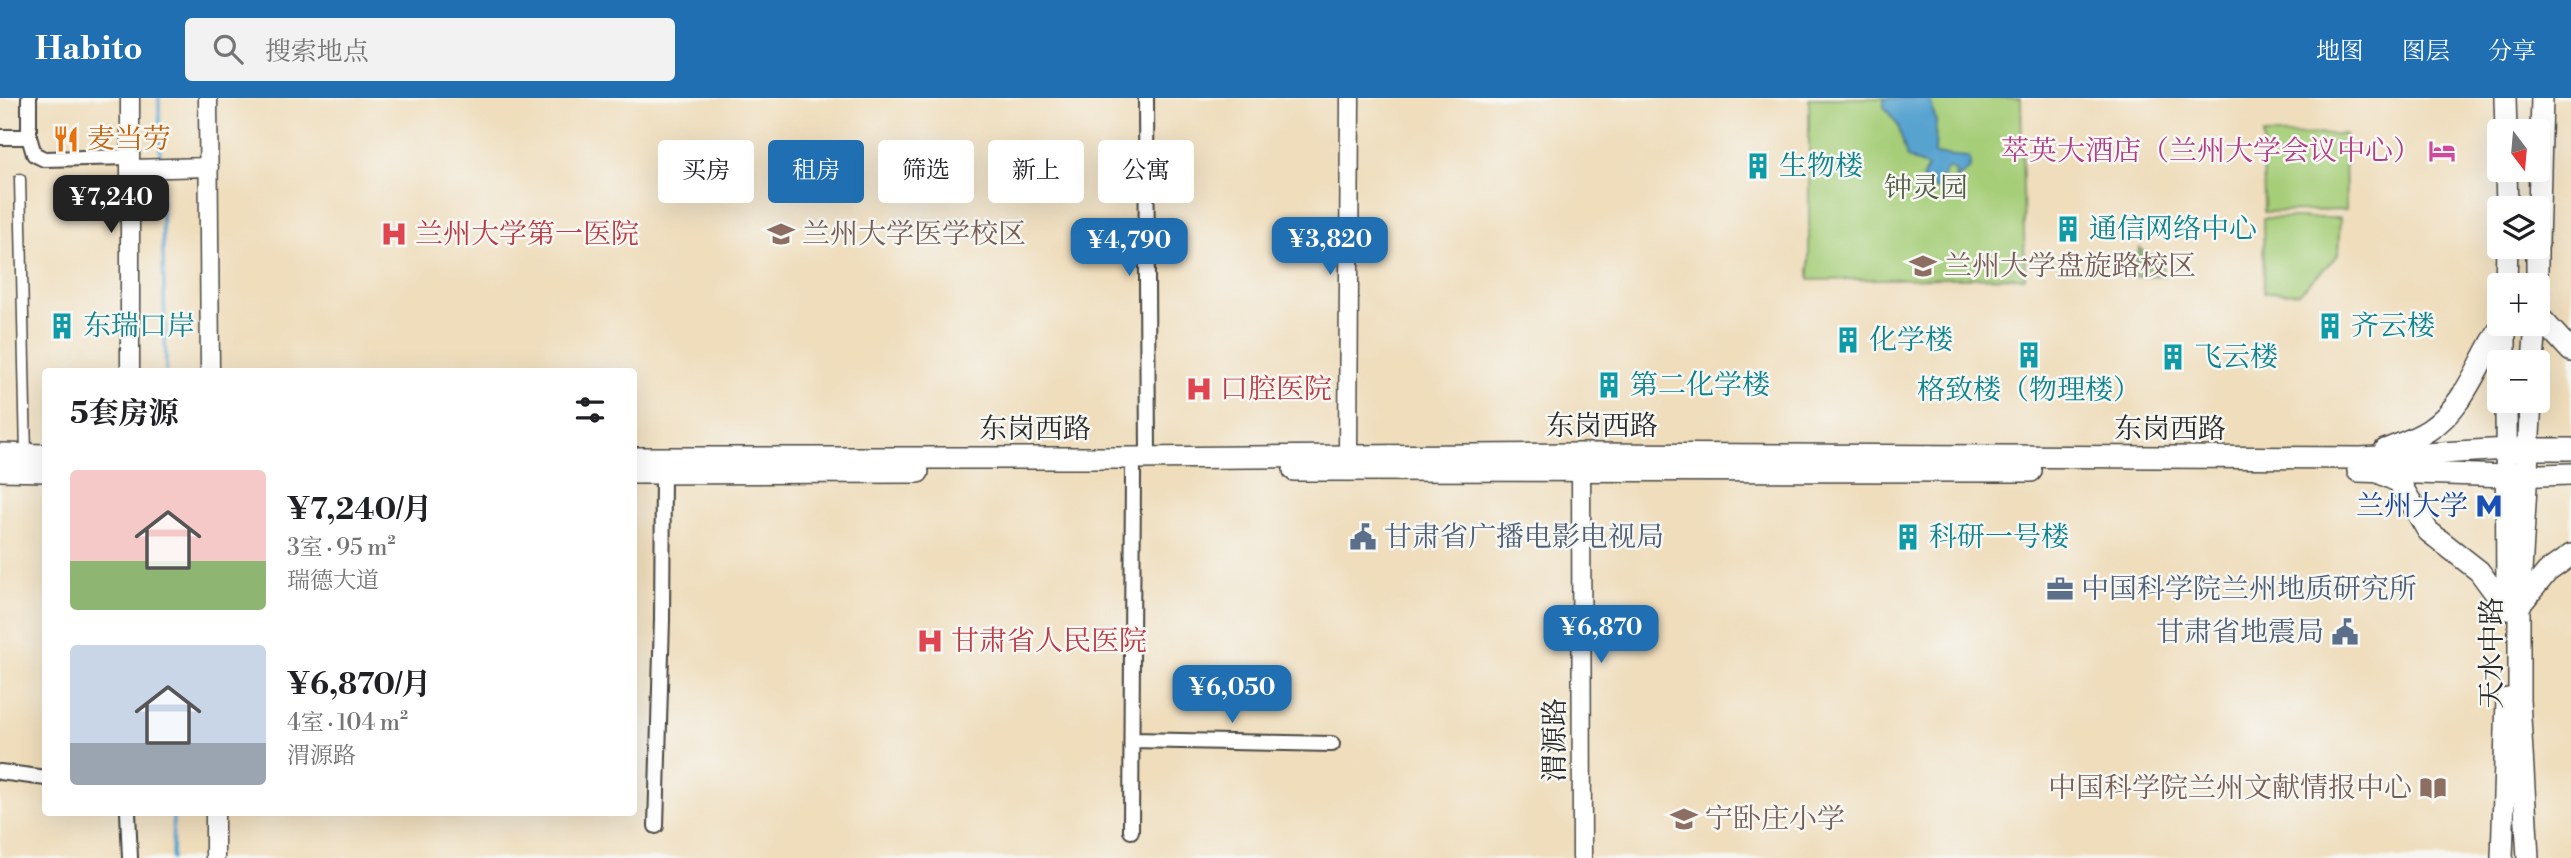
<!DOCTYPE html>
<html lang="zh">
<head>
<meta charset="utf-8">
<style>
	body { margin:0; font-family:"Libre Bodoni","Noto Serif SC",serif; background:#f2f2f2; color:#202124; height:100vh; display:flex; flex-direction:column; font-size:26px; white-space:nowrap }
	* { box-sizing:border-box; margin:0 }
	p { font-size:23px; color:#757577 }
	.icon { flex:none; width:38px; height:38px; fill:none; stroke:currentColor; stroke-width:2; stroke-linecap:round; stroke-linejoin:round }
	.map { position:relative; flex:1; overflow:hidden }
	.panel { position:absolute; left:42px; top:270px; width:595px; height:448px; display:flex; flex-direction:column; background:#fff; border-radius:7px; box-shadow:0 7px 28px #0002 }
	.panel>* { flex:none }
	.hud { position:absolute; left:658px; top:42px; width:665px; height:63px; display:flex; gap:14px }
	.needle { width:46px; rotate:164deg }
	.buttons { position:absolute; left:2487px; top:21px; display:grid; gap:14px }
	.buttons a { display:grid; place-items:center; width:63px; height:63px; border-radius:7px; background:#fff; box-shadow:0 7px 28px #0002; font-size:35px }
	.price { position:absolute; translate:-50% -60px; padding:0 16px; border-radius:14px; background:#1f6fb2; color:#fff; font-size:23px; line-height:46px; filter:drop-shadow(0 2px 4px #0008) }
	.price::after { content:''; position:absolute; left:50%; top:42px; width:21px; height:16px; margin-left:-10px; background:inherit; clip-path:polygon(0 0,100% 0,50% 100%) }
	.price.current { background:#222; color:#fff }
	ul { padding:0; list-style:none }
	li { display:flex; align-items:center; gap:21px; height:175px; padding:0 28px }
	li span { display:grid; place-items:center; flex:none; width:196px; height:140px; border-radius:7px; color:#555 }
	li>.icon { margin-inline-start:auto }
	span .icon { width:84px; height:84px; fill:#fffc; stroke-width:1 }
	li b { font-size:30px }
	h2 { display:flex; justify-content:space-between; align-items:center; height:84px; padding:0 28px; font-size:30px }
	.pill { padding:0 24px; border-radius:7px; background:#fff; box-shadow:0 7px 28px #0002; font-size:24px; line-height:63px }
	.pill.current { background:#1f6fb2; color:#fff }
	header { display:flex; align-items:center; gap:42px; box-sizing:border-box; height:98px; padding:0 35px; background:#1f6fb2; color:#fff }
	header strong { font-size:33px }
	nav { display:flex; gap:38px; margin-inline-start:auto; font-size:24px }
	.search { width:490px; height:63px; background:#f2f2f2; display:flex; align-items:center; gap:18px; box-sizing:border-box; padding:0 24px; border-radius:7px; color:#757577; font-size:26px }
	.map>svg:first-child { display:block }
	.green { fill:#a6ce78; stroke:#687c52; stroke-width:2 }
	.forest { fill:#84b168; stroke:#586e4a; stroke-width:2 }
	.water { fill:#57a3d0; stroke:#41677e; stroke-width:2 }
	.lines { fill:none; stroke-linecap:round; stroke-linejoin:round }
	.stream { stroke:#57a3d0; stroke-width:3.5 }
	.pedestrian-casing { stroke:#484641; stroke-width:13 }
	.minor-casing { stroke:#484641; stroke-width:18 }
	.tertiary-casing { stroke:#484641; stroke-width:21 }
	.primary-casing { stroke:#484641; stroke-width:24 }
	.pedestrian { stroke:#fff; stroke-width:10 }
	.minor { stroke:#fff; stroke-width:14 }
	.tertiary { stroke:#fff; stroke-width:18 }
	.primary { stroke:#fff; stroke-width:21 }
	.labels { text-anchor:middle; dominant-baseline:central; stroke-width:5; stroke-linejoin:round; paint-order:stroke }
	.food-label { font-size:28px; fill:#c56008; stroke:#f6f6f2; text-anchor:start }
	.hotel-label { font-size:28px; fill:#b23c85; stroke:#f6f6f2; text-anchor:end }
	.culture-label { font-size:28px; fill:#0d838f; stroke:#f6f6f2; text-anchor:start }
	.park-label { font-size:28px; fill:#505c42; stroke:#f6f6f2 }
	.health-label { font-size:28px; fill:#be3a42; stroke:#f6f6f2; text-anchor:start }
	.education-label { font-size:28px; fill:#785e54; stroke:#f6f6f2; text-anchor:start }
	.street-label { font-size:28px; fill:#2b2b2b; stroke:#f6f6f2 }
	.transit-label { font-size:28px; fill:#164399; stroke:#f6f6f2; text-anchor:end }
	.service-label { font-size:28px; fill:#4e5e75; stroke:#f6f6f2; text-anchor:start }
</style>
</head>
<body>
<header>
<strong>Habito</strong>
<div class="search"><svg class="icon" aria-label="search" viewBox="0 0 24 24"><circle cx="10" cy="10" r="6"/><path d="M15 15l6 6"/></svg>搜索地点</div>
<nav><a>地图</a><a>图层</a><a>分享</a></nav>
</header>
<div class="map">
<svg width="2571" height="760" viewBox="0 0 2571 760">
	<rect width="100%" height="100%" fill="#f6f6f2"/>
	<filter id="ink" filterUnits="userSpaceOnUse"><feTurbulence type="fractalNoise" baseFrequency=".0143" numOctaves="2"/><feDisplacementMap in="SourceGraphic" scale="14" xChannelSelector="R" yChannelSelector="G"/><feConvolveMatrix kernelMatrix="1 2 1 2 8 2 1 2 1" color-interpolation-filters="sRGB"/></filter>
	<filter id="wash" filterUnits="userSpaceOnUse"><feTurbulence type="fractalNoise" baseFrequency=".00686" numOctaves="4" result="noise"/><feDisplacementMap in="SourceGraphic" scale="28" xChannelSelector="R" yChannelSelector="G"/><feGaussianBlur stdDeviation="1.57" result="paint"/><feColorMatrix in="noise" values="0 0 0 0 0 0 0 0 0 0 0 0 0 0 0 0 0 1.4 0 .05"/><feComposite in="paint" operator="in"/></filter>
	<g filter="url(#wash)">
		<rect width="100%" height="100%" fill="#efddbb"/>
		<path class="green" d="M1809,0h212l4,179 -216,3z
			M2345,36l1,76 -82,2 -1,-77z
			M2263,120h77l-2,37 -39,38 -35,-1z"/>
		<path class="forest" d="M2140,150l23,19 1,9 -41,1 10,-9z"/>
		<path class="water" d="M1884,0h46l6,24 -1,32 32,3 3,1v10l-15,13 1,-9 -6,-4 -4,2 -3,9 8,4 -16,6 -10,-6 -3,-5 6,-10 -21,-11 -9,-32 -14,-18z"/>
		<g class="lines">
			<path class="stream" d="M159,0l1,64
				M161,76l5,197
				M172,760l1,-46"/>
		</g>
	</g>
	<g filter="url(#ink)">
		<g class="lines">
			<g class="pedestrian-casing">
				<path id="pedestrian" d="M20,81l6,276"/>
			</g>
			<g class="minor-casing">
				<path id="minor" d="M29,0v39l5,17 10,5 86,-2
					M1146,0l2,359
					M0,39h29
					M1132,642l200,4
					M0,674l46,6
					M128,714l2,46
					M656,728l6,-207 1,-145
					M1131,733l2,-361"/>
			</g>
			<g class="tertiary-casing">
				<path id="tertiary" d="M208,0l2,273
					M130,71l79,-2
					M130,273v-273
					M1348,358l2,-358
					M1581,359l1,401
					M215,714v46"/>
			</g>
			<g class="primary-casing">
				<path id="primary" d="M2505,0l1,33
					M2506,72l1,38
					M2538,146l4,-146
					M2506,187l1,-38
					M2537,187v-38
					M2538,217l33,36
					M2505,226v38
					M2533,264l3,-38
					M2506,303l1,199
					M2385,352c15,-6 30,-11 44,-20 38,-25 50,-71 74,-106
					M0,356l46,1
					M634,360h499l448,-4 780,4 145,-9h65
					M0,372l46,1
					M1294,372l737,1
					M2358,373l149,5 64,-2
					M634,375l284,-1
					M2380,375l19,9 29,49 51,40 28,38
					M2519,508l28,-34 24,-17
					M2502,760l5,-159
					M2528,760l-9,-158v-94l12,-205"/>
			</g>
			<use href="#pedestrian" class="pedestrian"/>
			<use href="#minor" class="minor"/>
			<use href="#tertiary" class="tertiary"/>
			<use href="#primary" class="primary"/>
		</g>
	</g>
	<defs>
		<g id="restaurant-bare" transform="scale(2.1)"><path d="M-5-6h1v4h1v-4h1v4h1v-4h1v5L-1.5 .5V6h-2V.5L-5-1ZM5-6V6H3V1.5H1.5Q1.5-4 5-6Z" fill="#e8710a" stroke="#f6f6f2" stroke-width="2.5" paint-order="stroke"/></g>
		<g id="hotel-bare" transform="scale(2.1)"><path d="M-6-4.5h1.5V1H6V5H4.5V3h-9V5H-6ZM-4 0a1.8 1.8 0 1 1 3.6 0ZM.5 0V-2.5h3Q6-2.5 6 0Z" fill="#d1479c" stroke="#f6f6f2" stroke-width="2.5" paint-order="stroke"/></g>
		<g id="building-bare" transform="scale(2.1)"><path d="M-4-6H4V6H1V3H-1V6H-4ZM-2.5-4.3h1.7v1.8h-1.7ZM.8-4.3h1.7v1.8H.8ZM-2.5-1h1.7V.8h-1.7ZM.8-1h1.7V.8H.8Z" fill="#0f9aa8" stroke="#f6f6f2" stroke-width="2.5" paint-order="stroke"/></g>
		<g id="hospital-bare" transform="scale(2.1)"><path d="M-5-5h3v3.5h4V-5h3V5h-3V1.5h-4V5h-3Z" fill="#e0444e" stroke="#f6f6f2" stroke-width="2.5" paint-order="stroke"/></g>
		<g id="university-bare" transform="scale(2.1)"><path d="M0-5L7-2L0 1L-7-2ZM-4 1L0 2.5L4 1V4Q0 6-4 4Z" fill="#8d6e63" stroke="#f6f6f2" stroke-width="2.5" paint-order="stroke"/></g>
		<g id="metro-bare" transform="scale(2.1)"><path d="M-5.5 5V-5H-3L0 0L3-5H5.5V5H3V-.5L0 4L-3-.5V5Z" fill="#1a4fb4" stroke="#f6f6f2" stroke-width="2.5" paint-order="stroke"/></g>
		<g id="civic-bare" transform="scale(2.1)"><path d="M-.6-6.5H3V-4.5H.6V-3L4-1V1h2V6H-6V1h2V-1L-.6-3ZM-1.2 2.5V6h2.4V2.5Z" fill="#5c6f8a" stroke="#f6f6f2" stroke-width="2.5" paint-order="stroke"/></g>
		<g id="office-bare" transform="scale(2.1)"><path d="M-6-3h4V-5.5h4V-3h4V5H-6ZM-1-4.5V-3h2v-1.5ZM-6 0V1H6V0Z" fill="#5c6f8a" stroke="#f6f6f2" stroke-width="2.5" paint-order="stroke"/></g>
		<g id="library-bare" transform="scale(2.1)"><path d="M-6-4Q-3-5.5-.7-3.5V5Q-3 3-6 4ZM6-4Q3-5.5 .7-3.5V5Q3 3 6 4Z" fill="#8d6e63" stroke="#f6f6f2" stroke-width="2.5" paint-order="stroke"/></g>
		<g id="school-bare" transform="scale(2.1)"><path d="M0-5L7-2L0 1L-7-2ZM-4 1L0 2.5L4 1V4Q0 6-4 4Z" fill="#8d6e63" stroke="#f6f6f2" stroke-width="2.5" paint-order="stroke"/></g>
	</defs>
	<g fill-rule="evenodd">
		<use href="#restaurant-bare" x="66" y="41"/>
		<use href="#hotel-bare" x="2442" y="53"/>
		<use href="#building-bare" x="1758" y="68"/>
		<use href="#building-bare" x="2068" y="131"/>
		<use href="#hospital-bare" x="394" y="136"/>
		<use href="#university-bare" x="781" y="136"/>
		<use href="#university-bare" x="1923" y="168"/>
		<use href="#building-bare" x="62" y="228"/>
		<use href="#building-bare" x="2330" y="228"/>
		<use href="#building-bare" x="1848" y="242"/>
		<use href="#building-bare" x="2029" y="257"/>
		<use href="#building-bare" x="2173" y="259"/>
		<use href="#building-bare" x="1609" y="287"/>
		<use href="#hospital-bare" x="1199" y="291"/>
		<use href="#metro-bare" x="2489" y="408"/>
		<use href="#civic-bare" x="1363" y="439"/>
		<use href="#building-bare" x="1908" y="439"/>
		<use href="#office-bare" x="2060" y="491"/>
		<use href="#civic-bare" x="2345" y="534"/>
		<use href="#hospital-bare" x="930" y="543"/>
		<use href="#library-bare" x="2433" y="690"/>
		<use href="#school-bare" x="1684" y="721"/>
	</g>
	<g class="labels">
		<g class="food-label">
			<text x="87" y="41">麦当劳</text>
		</g>
		<g class="hotel-label">
			<text x="2421" y="53">萃英大酒店（兰州大学会议中心）</text>
		</g>
		<g class="culture-label">
			<text x="1779" y="68">生物楼</text>
			<text x="2089" y="131">通信网络中心</text>
			<text x="83" y="228">东瑞口岸</text>
			<text x="2351" y="228">齐云楼</text>
			<text x="1869" y="242">化学楼</text>
			<text x="2194" y="259">飞云楼</text>
			<text x="1630" y="287">第二化学楼</text>
			<text x="2029" y="292" text-anchor="middle">格致楼（物理楼）</text>
			<text x="1929" y="439">科研一号楼</text>
		</g>
		<g class="park-label">
			<text x="1926" y="90">钟灵园</text>
		</g>
		<g class="health-label">
			<text x="415" y="136">兰州大学第一医院</text>
			<text x="1220" y="291">口腔医院</text>
			<text x="951" y="543">甘肃省人民医院</text>
		</g>
		<g class="education-label">
			<text x="802" y="136">兰州大学医学校区</text>
			<text x="1944" y="168">兰州大学盘旋路校区</text>
			<text x="2412" y="690" text-anchor="end">中国科学院兰州文献情报中心</text>
			<text x="1705" y="721">宁卧庄小学</text>
		</g>
		<g class="street-label">
			<text x="1602" y="328">东岗西路</text>
			<text x="1035" y="331">东岗西路</text>
			<text x="2170" y="331">东岗西路</text>
			<text transform="translate(2492 555) rotate(-90)">天水中路</text>
			<text transform="translate(1555 642) rotate(-90)">渭源路</text>
		</g>
		<g class="transit-label">
			<text x="2468" y="408">兰州大学</text>
		</g>
		<g class="service-label">
			<text x="1384" y="439">甘肃省广播电影电视局</text>
			<text x="2081" y="491">中国科学院兰州地质研究所</text>
			<text x="2324" y="534" text-anchor="end">甘肃省地震局</text>
		</g>
	</g>
</svg>
<div class="buttons">
<a><svg class="needle" viewBox="-14 -14 28 28"><path d="M0-13l5 13h-10z" fill="#e53935"/><path d="M0 13l5-13h-10z" fill="#757577"/></svg></a>
<a><svg class="icon" aria-label="layers" viewBox="0 0 24 24"><path d="M12 4l9 5-9 5-9-5zM3 14l9 5 9-5"/></svg></a>
<a>+</a>
<a>−</a>
</div>
<b class="price current" style="left:111px;top:137px">¥7,240</b>
<b class="price" style="left:1330px;top:179px">¥3,820</b>
<b class="price" style="left:1129px;top:180px">¥4,790</b>
<b class="price" style="left:1601px;top:567px">¥6,870</b>
<b class="price" style="left:1232px;top:627px">¥6,050</b>
<div class="hud">
<a class="pill">买房</a>
<a class="pill current">租房</a>
<a class="pill">筛选</a>
<a class="pill">新上</a>
<a class="pill">公寓</a>
</div>
<section class="panel">
<h2>5套房源<svg class="icon" aria-label="filters" viewBox="0 0 24 24"><path d="M4 7h16M4 17h16"/><circle cx="9" cy="7" r="2"/><circle cx="15" cy="17" r="2"/></svg></h2>
<ul>
<li><span style="background:linear-gradient(#f6c9c9 65%,#8fb573 0)"><svg class="icon" aria-label="home" viewBox="0 0 24 24"><path d="M3 11l9-7 9 7M6 9v11h12V9"/></svg></span><div><b>¥7,240/月</b><p>3室 · 95 m²</p><p>瑞德大道</p></div></li>
<li><span style="background:linear-gradient(#c9d6e8 70%,#9aa5b1 0)"><svg class="icon" aria-label="home" viewBox="0 0 24 24"><path d="M3 11l9-7 9 7M6 9v11h12V9"/></svg></span><div><b>¥6,870/月</b><p>4室 · 104 m²</p><p>渭源路</p></div></li>
</ul>
</section>
</div>
</body>
</html>
